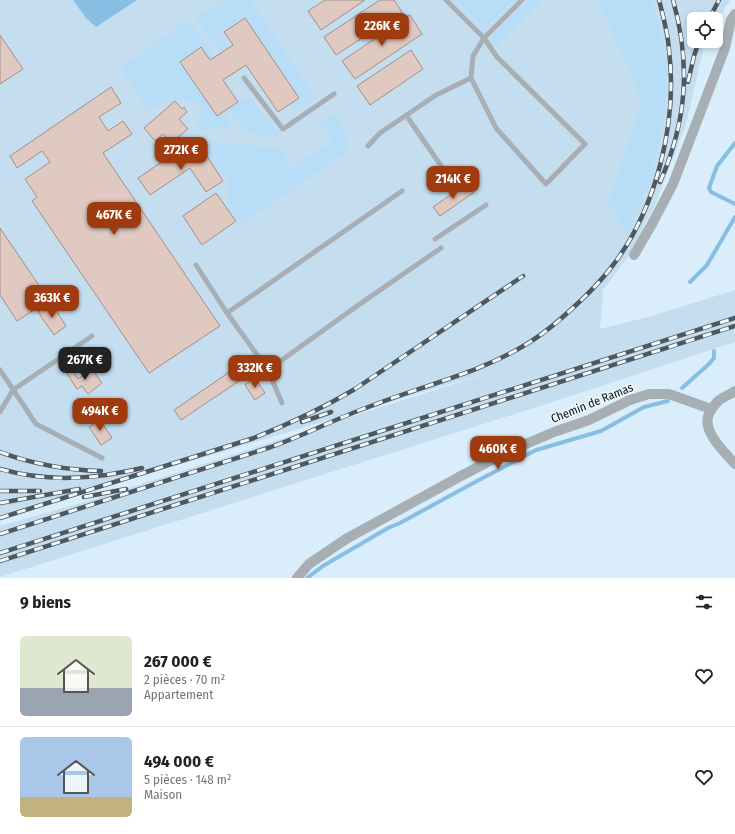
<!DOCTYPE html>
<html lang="fr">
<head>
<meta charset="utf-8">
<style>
	body { margin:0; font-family:"Fira Sans Condensed",sans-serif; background:#f6f6f6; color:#222; height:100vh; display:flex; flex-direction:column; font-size:15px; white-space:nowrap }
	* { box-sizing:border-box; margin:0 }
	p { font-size:13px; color:#767676 }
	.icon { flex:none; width:22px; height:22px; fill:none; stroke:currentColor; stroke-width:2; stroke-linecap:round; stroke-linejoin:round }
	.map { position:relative; height:578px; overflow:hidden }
	.side { display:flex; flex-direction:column; background:#fff; flex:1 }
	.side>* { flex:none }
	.tools { position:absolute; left:687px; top:12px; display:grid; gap:8px }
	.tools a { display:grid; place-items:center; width:36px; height:36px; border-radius:6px; background:#fff; box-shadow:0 2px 6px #0003; font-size:20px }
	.price { position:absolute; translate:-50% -34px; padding:0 9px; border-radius:8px; background:#a03b0f; color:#fff; font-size:13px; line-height:26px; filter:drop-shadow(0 1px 2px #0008) }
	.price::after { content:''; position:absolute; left:50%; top:24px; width:12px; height:9px; margin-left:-6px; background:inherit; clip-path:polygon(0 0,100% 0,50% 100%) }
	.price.selected { background:#222; color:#fff }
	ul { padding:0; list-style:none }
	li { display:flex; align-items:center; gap:12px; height:100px; padding:0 20px }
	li+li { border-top:1px solid #e0e0e0 }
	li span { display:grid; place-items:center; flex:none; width:112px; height:80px; border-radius:6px; color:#555 }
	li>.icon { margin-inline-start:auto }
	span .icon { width:48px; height:48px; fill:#fffc; stroke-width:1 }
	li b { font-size:17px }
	h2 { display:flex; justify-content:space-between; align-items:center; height:48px; padding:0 20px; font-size:17px }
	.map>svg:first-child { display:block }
	.built { fill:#c4def0 }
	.green { fill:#b8ddf6 }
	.water { fill:#86bfe3 }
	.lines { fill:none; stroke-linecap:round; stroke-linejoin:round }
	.stream { stroke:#86bfe3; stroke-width:4 }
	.building { fill:#dfc9c1; stroke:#a38e87 }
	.lane { stroke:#a7afb5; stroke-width:5 }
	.street { stroke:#a7afb5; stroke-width:10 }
	.rail-casing { stroke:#4d585f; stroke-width:4.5 }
	.rail { stroke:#f0f8fd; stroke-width:3; stroke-dasharray:9; stroke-linecap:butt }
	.labels { text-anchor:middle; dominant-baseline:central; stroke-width:3; stroke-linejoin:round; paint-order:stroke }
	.street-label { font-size:12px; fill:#091014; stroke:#f0f8fd }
</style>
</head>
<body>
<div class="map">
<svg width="735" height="578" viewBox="0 0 735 578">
	<rect width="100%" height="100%" fill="#d9edfa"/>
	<path class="built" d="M0,0h730l-14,23v-4h-22v22h11l-19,83 -31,81 -25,49 -27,36 -3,39 52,-13 83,-26v52l-198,65 -537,170v-51l88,-25 412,-132 -500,149z"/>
	<path class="green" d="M224,0h24l4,2 63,94 -19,14 -5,-7 8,-5 -55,-82 -24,16 9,14 -9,6 -25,-34 20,-13z
		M456,0h58l-29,29z
		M529,0h12l-4,6 -43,43 -4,-9z
		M597,0h55l9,32 6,38 -3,50 -13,58 -24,57 -19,-34 34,-97 -7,-22z
		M185,22l8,3 22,32 -5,3 -9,-13 -21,15 37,54 7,-5 8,16 -6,1 -31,2 8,-23 -18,-8 -17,1 -19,11 -29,-43z
		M251,97l29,40 -34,-5 -18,-24 10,-6z
		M332,113c12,14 16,17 16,36l-7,7 -99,68 -14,-16v-19l-2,-10 -19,-29 3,-7 9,-1 62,6 12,19 40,-26 -13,-17z"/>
	<path class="water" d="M73,0h64l-41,27 -10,-9z"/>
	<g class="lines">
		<path class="stream" d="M735,143l-18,23 -8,22 2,4 24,12
			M690,282l17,-17 28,-48
			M682,388l27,-24 5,-6v-7
			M307,578l16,-12 65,-38 12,-5 77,-42 59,-31 65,-19 43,-24 24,-6"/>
	</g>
	<path class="building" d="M325,0h40l-44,30 -13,-19z
		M380,0h14l8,12 -66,43 -12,-18z
		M410,15l12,19 -67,45 -13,-18z
		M245,18l54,80 -21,14 -32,-47 -23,15 15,22 -21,14 -37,-54 21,-15 9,13 5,-3 18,-12 -9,-13z
		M0,35l23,34 -23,15z
		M411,50l12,19 -53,36 -13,-19z
		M111,87l10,16 -22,14 9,14 15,-10 9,13 -29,19 117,173 -71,47 -117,-172 5,-4 -12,-18 25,-17 -8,-11 -25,17 -7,-12z
		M175,101l7,8 2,-2 3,5 -8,7 9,10 -17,14 -8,-9 -8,7 -11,-13z
		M187,145l12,17 8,-6 16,25 -17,11 -16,-24 -40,27 -12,-17z
		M466,184l7,9 -33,23 -7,-9z
		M216,193l20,28 -34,24 -19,-29z
		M0,228l49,72 -32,21 -17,-26z
		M51,303l15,23 -12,9 -16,-23z
		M244,362l7,11 -70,47 -7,-10z
		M71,368l7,11 14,-10 10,14 -14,11 -6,-8 -5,3 -11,-17z
		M255,378l10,15 -10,7 -10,-15z
		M100,420l12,18 -11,7 -12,-18z"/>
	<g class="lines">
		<path class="lane" d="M446,0l38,38 -11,18 -2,22 25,50 50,56 39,-40 -88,-87 -13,-19 38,-38
			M244,78l39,51 51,-35
			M406,115l40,58
			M368,146l12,-13 56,-38 35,-17
			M435,239l51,-34
			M196,265l31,48
			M0,370l36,54 66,34
			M268,370l89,-64 84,-58
			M282,403l-14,-33 -41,-57 175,-122
			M0,412l13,-22 79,-54"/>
		<path class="street" d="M634,255l18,-31 21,-40 52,-136 6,-28 4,-6
			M735,391c-4,3 -10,5 -14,8 -2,1 -5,4 -7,7 -19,20 8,43 21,58
			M297,578l12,-14 37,-25 113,-62 46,-24 49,-21 35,-12 41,-20 19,-6h20l42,15"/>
		<g class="rail-casing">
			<path id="rail" d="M709,19l10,-19
				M688,82l6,-26 5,-15
				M660,182c27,-61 31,-118 13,-182
				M302,422l29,-10
				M0,452c33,12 66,18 101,19
				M0,469c35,10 71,11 106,6 12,-2 24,-4 36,-7
				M0,491h40
				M84,497l42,-8
				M0,503l79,-14
				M0,518l254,-80c35,-14 69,-30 101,-49l168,-113
				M0,534l271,-87c34,-12 66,-29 100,-41 53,-21 110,-33 159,-64 16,-10 31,-23 45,-36 12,-11 24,-23 35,-37 46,-58 68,-146 59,-219 -1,-17 -6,-34 -10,-50
				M0,553l735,-235
				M0,561l735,-235"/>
		</g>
		<use href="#rail" class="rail"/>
	</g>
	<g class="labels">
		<g class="street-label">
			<text transform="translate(592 403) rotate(-22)">Chemin de Ramas</text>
		</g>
	</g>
</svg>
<div class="tools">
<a><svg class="icon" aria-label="locate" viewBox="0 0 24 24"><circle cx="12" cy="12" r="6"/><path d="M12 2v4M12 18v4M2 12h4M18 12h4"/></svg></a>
</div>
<b class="price" style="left:382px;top:47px">226K €</b>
<b class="price" style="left:181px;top:171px">272K €</b>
<b class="price" style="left:453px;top:200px">214K €</b>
<b class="price" style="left:114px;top:236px">467K €</b>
<b class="price" style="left:52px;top:319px">363K €</b>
<b class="price selected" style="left:85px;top:381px">267K €</b>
<b class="price" style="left:255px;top:389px">332K €</b>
<b class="price" style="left:100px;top:432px">494K €</b>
<b class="price" style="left:498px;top:470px">460K €</b>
</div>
<section class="side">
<h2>9 biens<svg class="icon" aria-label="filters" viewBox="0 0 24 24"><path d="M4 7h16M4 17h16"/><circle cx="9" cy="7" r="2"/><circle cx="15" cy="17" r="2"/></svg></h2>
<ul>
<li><span style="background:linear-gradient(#dfe7d0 65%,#9aa5b1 0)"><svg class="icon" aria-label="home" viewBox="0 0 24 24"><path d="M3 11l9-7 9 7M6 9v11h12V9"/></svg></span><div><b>267 000 €</b><p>2 pièces · 70 m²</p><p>Appartement</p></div><svg class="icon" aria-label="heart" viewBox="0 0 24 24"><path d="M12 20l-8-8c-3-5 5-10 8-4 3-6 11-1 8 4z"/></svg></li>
<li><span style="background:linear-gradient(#a9c7e8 75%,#c2b280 0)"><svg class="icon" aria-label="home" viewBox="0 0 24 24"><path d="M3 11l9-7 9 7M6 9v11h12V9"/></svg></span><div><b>494 000 €</b><p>5 pièces · 148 m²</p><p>Maison</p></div><svg class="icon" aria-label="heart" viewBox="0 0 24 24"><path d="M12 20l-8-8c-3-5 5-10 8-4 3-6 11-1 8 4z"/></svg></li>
</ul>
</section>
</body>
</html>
